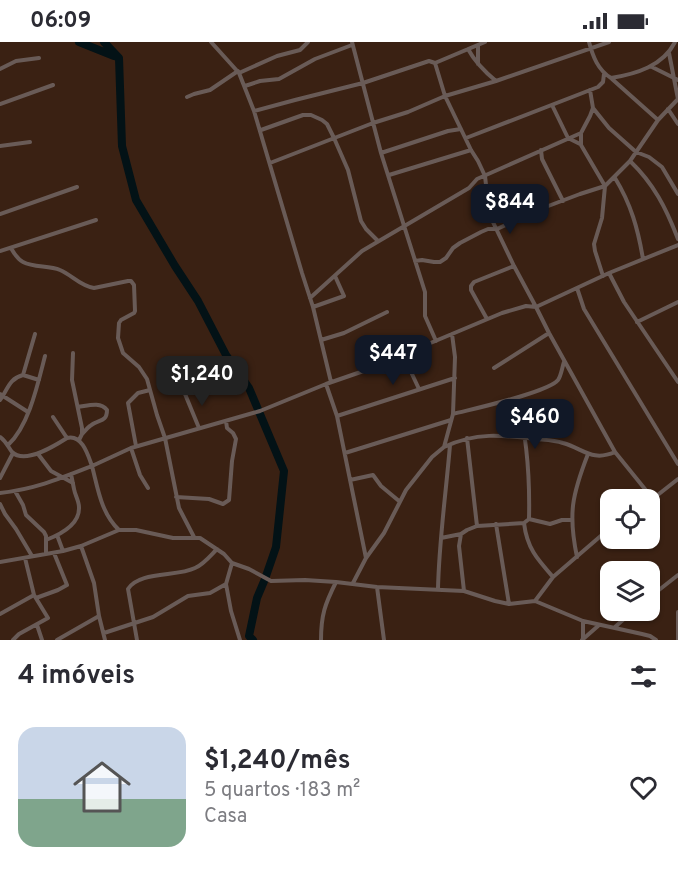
<!DOCTYPE html>
<html lang="pt">
<head>
<meta charset="utf-8">
<style>
	body { margin:0; font-family:Overpass,sans-serif; background:#f2f2f3; color:#2b2b33; height:100vh; display:flex; flex-direction:column; font-size:22px; white-space:nowrap }
	* { box-sizing:border-box; margin:0 }
	p { font-size:20px; color:#7c7c81 }
	.icon { flex:none; width:33px; height:33px; fill:none; stroke:currentColor; stroke-width:2; stroke-linecap:round; stroke-linejoin:round }
	.map { position:relative; height:598px; overflow:hidden }
	.sheet { display:flex; flex-direction:column; background:#fff; flex:1 }
	.sheet>* { flex:none }
	.buttons { position:absolute; left:600px; top:447px; display:grid; gap:12px }
	.buttons a { display:grid; place-items:center; width:60px; height:60px; border-radius:12px; background:#fff; box-shadow:0 2px 4px #0004; font-size:30px }
	.price { position:absolute; translate:-50% -51px; padding:0 14px; border-radius:12px; background:#111827; color:#fff; font-size:20px; line-height:39px; filter:drop-shadow(0 2px 3px #0008) }
	.price::after { content:''; position:absolute; left:50%; top:36px; width:18px; height:14px; margin-left:-9px; background:inherit; clip-path:polygon(0 0,100% 0,50% 100%) }
	.price.on { background:#222; color:#fff }
	ul { padding:0; list-style:none }
	li { display:flex; align-items:center; gap:18px; height:150px; padding:0 18px }
	li+li { border-top:2px solid #e1e1e2 }
	li span { display:grid; place-items:center; flex:none; width:168px; height:120px; border-radius:18px; color:#555 }
	li>.icon { margin-inline-start:auto }
	span .icon { width:72px; height:72px; fill:#fffc; stroke-width:1 }
	li b { font-size:26px }
	h2 { display:flex; justify-content:space-between; align-items:center; height:72px; padding:0 18px; font-size:26px }
	.status { display:flex; justify-content:space-between; align-items:center; height:42px; padding:0 30px; background:#fff; direction:ltr }
	.status svg { height:16px; fill:currentColor }
	.map>svg:first-child { display:block }
	.lines { fill:none; stroke-linecap:round; stroke-linejoin:round }
	.river { stroke:#031216; stroke-width:8 }
	.street { stroke:#695b57; stroke-width:4 }
</style>
</head>
<body>
<div class="status"><b>06:09</b><svg viewBox="0 0 49 12"><path d="M0 12V9h3v3zM5 12V6h3v6zM10 12V3h3v9zM15 12V0h3v12zM26 1h20v11H26zM47 4h2v5h-2z"/></svg></div>
<div class="map">
<svg width="678" height="598" viewBox="0 0 678 598">
	<rect width="100%" height="100%" fill="#3a2113"/>
	<g class="lines">
		<path class="river" d="M79,0l35,14
			M104,0l15,16 3,88 14,54 39,66 23,35 28,54 23,33 35,83 -8,76 -11,32 -8,19 -8,38 4,4"/>
		<path class="street" d="M211,0l28,31 15,38 48,162 11,34 18,75
			M352,0l29,111 44,139v24l11,25
			M589,0c4,15 9,28 22,36 25,-4 52,-12 64,-36
			M478,3v19
			M468,7c7,13 17,23 28,32
			M669,11l9,46
			M435,21l50,-21
			M652,25l26,13
			M0,27l16,-8 23,-3
			M239,31l38,-17 23,-6 8,-8
			M612,37l46,41
			M245,44l15,-5 19,-2 36,-20 37,-14
			M590,48l3,18 -3,8 -9,17v12l24,41 -3,32 -8,26 1,7 8,25
			M187,55l7,-3 16,-4 28,-19
			M0,62l53,-19
			M552,63l16,33 12,6
			M593,66l16,20 27,24 13,5 13,10 16,27
			M668,67l10,15
			M254,69l41,-11 68,-17 66,-22 6,2 10,33 26,54 7,11 7,15 4,35 2,7 23,48 22,41 13,26 66,119 38,47
			M261,88l42,-15h8l11,5 5,4 7,14 14,32 13,51 5,8 12,12
			M466,96l132,-51 5,-5 1,-8
			M0,104l30,-4
			M541,108l1,9 21,42
			M381,111l67,-22 13,-2
			M630,119c24,23 36,47 48,78
			M270,121l103,-40 35,-11 37,-16 51,-15 113,-39
			M389,133l82,-25
			M615,136c16,26 23,51 28,81
			M0,172l77,-27
			M11,206c3,5 6,11 12,14 11,6 26,3 37,8 12,5 20,16 34,18l34,-7h3l3,4 1,26 -1,2 -13,7 -2,3 -1,15 5,15 16,14 8,12 10,36 8,23 14,70 15,29
			M0,209l96,-31
			M415,219l7,-1 12,2h6l6,-4 7,-10 7,-5 21,-11 7,-3h9l46,-21 37,-14 25,-8 25,-25 28,-41 20,-21
			M609,231l15,29 54,80
			M577,246l7,21 94,155
			M310,256l52,-47 107,-63 8,-9 104,-46
			M313,265l31,-11 -9,-20
			M487,277l-16,-29v-4l3,-4 40,-16
			M637,280l41,-20
			M35,292l-12,41 16,5
			M321,298l23,-7 43,-21
			M73,311l-1,27 10,48v6l-3,6
			M404,315l15,32
			M494,326l55,-35
			M326,342l11,32 29,142 -13,25
			M0,352l28,18
			M185,352l14,34
			M517,356c10,39 13,80 12,121l-5,4c3,25 13,36 29,54
			M0,358c8,-10 8,-21 23,-25
			M78,365c9,-1 22,-6 29,3 0,13 -9,9 -17,16 -3,2 -5,5 -7,7
			M453,372c19,-5 94,-21 105,-34 3,-4 4,-12 6,-18
			M337,374l118,-38
			M53,375l14,21
			M0,395c6,4 8,10 12,15 13,13 44,-7 55,-14 15,-4 21,17 25,28 -33,13 -57,23 -92,27
			M467,396l10,88
			M8,403c21,-19 30,-62 37,-89
			M136,404l-8,-43 10,-10 12,-3
			M444,405c32,-15 58,-12 91,-8 10,1 19,1 28,4 21,6 29,19 52,9
			M131,406l9,27 8,13
			M345,411l106,-33
			M38,412l13,17 22,12
			M0,436l13,-25
			M350,438l23,-5 8,11 18,15
			M15,449l8,14 3,10 18,17 2,4v18
			M176,455l33,2 14,5 6,-4 3,-39 4,-22 -3,-6 -6,-5 -1,-7
			M650,459l28,-22
			M0,462l5,10 11,15 16,27
			M529,477l21,5 12,-4h9
			M496,482l13,80
			M119,488c-18,-17 -21,-41 -27,-64l39,-18 129,-37 66,-27 78,-27 17,-10 81,-34 24,-7 10,1 73,-34 69,-28
			M461,492l-2,12 5,45
			M57,493l6,16
			M441,496l20,-4 6,-4 10,-4 47,-3
			M46,498c13,-5 34,-15 33,-33 0,-6 -4,-12 -5,-18 -1,-5 -2,-10 -3,-15
			M81,504l13,37 5,33 6,24
			M577,515c-9,-43 -5,-62 11,-103
			M366,516l18,-25 22,-43 26,-33 12,-10 9,-33 2,-57 -3,-23
			M0,520l63,-11 18,-5 38,-16h17l37,8h27l24,16 8,9 17,6 22,12 34,-1 31,2 41,5 87,4 31,10 14,3 26,-3 48,20 59,13 8,2 6,4
			M232,521l-6,21 5,27 9,29
			M377,545l7,53
			M438,547c1,-48 8,-96 12,-144
			M650,555l28,-22
			M36,556l22,-8 9,-5 -13,-32
			M535,559l18,-24 57,-49
			M0,572l34,-19
			M583,579v18
			M37,583l5,15
			M615,585l19,-17
			M104,591l49,-16 35,-21 22,-3 16,-9
			M13,598l6,-6 29,-16 -14,-23 -9,-37
			M57,598l42,-24
			M137,598l-9,-51c11,-18 49,-12 67,-21 9,-4 15,-12 22,-19
			M321,598c0,-25 4,-36 15,-58
			M582,598l16,-14
			M678,598v-28"/>
	</g>
</svg>
<div class="buttons">
<a><svg class="icon" aria-label="locate" viewBox="0 0 24 24"><circle cx="12" cy="12" r="6"/><path d="M12 2v4M12 18v4M2 12h4M18 12h4"/></svg></a>
<a><svg class="icon" aria-label="layers" viewBox="0 0 24 24"><path d="M12 4l9 5-9 5-9-5zM3 14l9 5 9-5"/></svg></a>
</div>
<b class="price" style="left:510px;top:193px">$844</b>
<b class="price" style="left:393px;top:344px">$447</b>
<b class="price on" style="left:202px;top:365px">$1,240</b>
<b class="price" style="left:535px;top:408px">$460</b>
</div>
<section class="sheet">
<h2>4 imóveis<svg class="icon" aria-label="filters" viewBox="0 0 24 24"><path d="M4 7h16M4 17h16"/><circle cx="9" cy="7" r="2"/><circle cx="15" cy="17" r="2"/></svg></h2>
<ul>
<li><span style="background:linear-gradient(#c9d6e8 60%,#7fa58c 0)"><svg class="icon" aria-label="home" viewBox="0 0 24 24"><path d="M3 11l9-7 9 7M6 9v11h12V9"/></svg></span><div><b>$1,240/mês</b><p>5 quartos · 183 m²</p><p>Casa</p></div><svg class="icon" aria-label="heart" viewBox="0 0 24 24"><path d="M12 20l-8-8c-3-5 5-10 8-4 3-6 11-1 8 4z"/></svg></li>
</ul>
</section>
</body>
</html>
